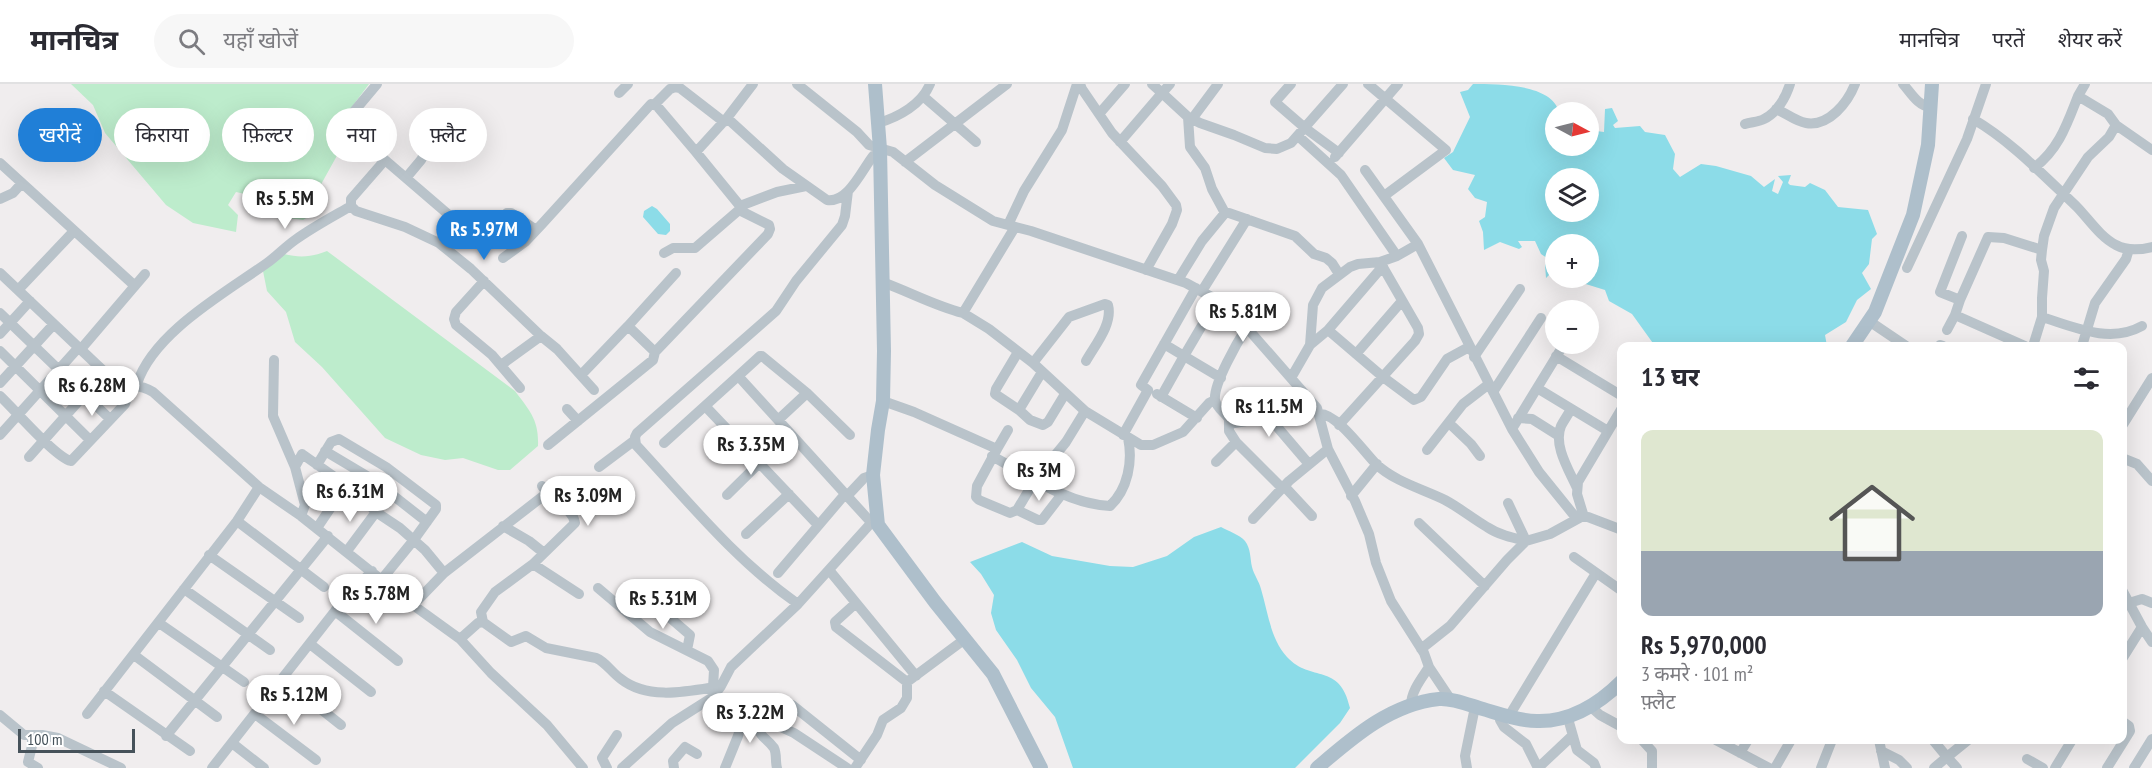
<!DOCTYPE html>
<html lang="hi">
<head>
<meta charset="utf-8">
<style>
	body { margin:0; font-family:"PT Sans Narrow","Noto Sans Devanagari",sans-serif; background:#f7f7f7; color:#2b2b33; height:100vh; display:flex; flex-direction:column; font-size:22px; white-space:nowrap }
	* { box-sizing:border-box; margin:0 }
	p { font-size:20px; color:#7c7c81 }
	.icon { flex:none; width:33px; height:33px; fill:none; stroke:currentColor; stroke-width:2; stroke-linecap:round; stroke-linejoin:round }
	.map { position:relative; flex:1; overflow:hidden }
	.drawer { position:absolute; left:1617px; top:258px; width:510px; height:402px; display:flex; flex-direction:column; background:#fff; border-radius:12px; box-shadow:0 6px 24px #0002 }
	.drawer>* { flex:none }
	.top-card { position:absolute; left:18px; top:24px; width:570px; height:54px; display:flex; gap:12px }
	.needle { width:39px; rotate:97deg }
	.controls { position:absolute; left:1545px; top:18px; display:grid; gap:12px }
	.controls a { display:grid; place-items:center; width:54px; height:54px; border-radius:50%; background:#fff; box-shadow:0 6px 24px #0002; font-size:30px }
	.scale { position:absolute; left:18px; bottom:15px; width:117px; box-sizing:border-box; padding-left:6px; border:3px solid #46525a; border-top:0; font-size:16px; line-height:21px; white-space:nowrap; color:#46525a; -webkit-text-stroke:4px #fff; paint-order:stroke }
	.price { position:absolute; translate:-50% -51px; padding:0 14px; border-radius:21px; background:#fff; color:#222; font-size:20px; line-height:39px; filter:drop-shadow(0 2px 3px #0008) }
	.price::after { content:''; position:absolute; left:50%; top:36px; width:18px; height:14px; margin-left:-9px; background:inherit; clip-path:polygon(0 0,100% 0,50% 100%) }
	.price.current { background:#207fd7; color:#fff }
	ul { padding:0; list-style:none }
	li { display:grid; align-content:center; gap:12px; height:318px; padding:0 24px }
	li span { display:grid; place-items:center; height:186px; border-radius:12px; color:#555 }
	li>.icon { margin-inline-start:auto }
	span .icon { width:108px; height:108px; fill:#fffc; stroke-width:1 }
	li b { font-size:26px }
	h2 { display:flex; justify-content:space-between; align-items:center; height:72px; padding:0 24px; font-size:26px }
	.pill { padding:0 21px; border-radius:27px; background:#fff; box-shadow:0 6px 24px #0002; font-size:21px; line-height:54px }
	.pill.current { background:#207fd7; color:#fff }
	header { display:flex; align-items:center; gap:36px; box-sizing:border-box; height:84px; padding:0 30px; background:#fff; border-bottom:2px solid #e1e1e2 }
	header strong { font-size:28px }
	nav { display:flex; gap:33px; margin-inline-start:auto; font-size:21px }
	.search { width:420px; height:54px; background:#f7f7f7; display:flex; align-items:center; gap:15px; box-sizing:border-box; padding:0 21px; border-radius:33px; color:#7c7c81; font-size:22px }
	.map>svg:first-child { display:block }
	.green { fill:#bdeccc }
	.water { fill:#8cdce8; fill-rule:evenodd }
	.lines { fill:none; stroke-linecap:round; stroke-linejoin:round }
	.minor { stroke:#b9c3ca; stroke-width:10 }
	.major { stroke:#aebfcb; stroke-width:14 }
</style>
</head>
<body>
<header>
<strong>मानचित्र</strong>
<div class="search"><svg class="icon" aria-label="search" viewBox="0 0 24 24"><circle cx="10" cy="10" r="6"/><path d="M15 15l6 6"/></svg>यहाँ खोजें</div>
<nav><a>मानचित्र</a><a>परतें</a><a>शेयर करें</a></nav>
</header>
<div class="map">
<svg width="2152" height="684" viewBox="0 0 2152 684">
	<rect width="100%" height="100%" fill="#f0edee"/>
	<path class="green" d="M71,0h298l-24,32 4,28 -10,8 -20,36 4,20 -20,12 -29,-4 -20,-20 -18,-4 -8,13 10,10 -2,17 -43,-9 -27,-18 -61,-72 -12,-28z
		M327,167l188,140c15,20 24,29 23,55l-28,24h-12l-35,-12 -18,2 -24,-5 -36,-17 -63,-71 -27,-25 -9,-30 -19,-21 -4,-20 21,-17c16,4 28,3 43,-3z"/>
	<path class="water" d="M1473,0c26,0 79,0 86,28h-3v34h32l1,-16 15,2 1,-23 7,-1 6,13 -5,4 2,3 25,-2 5,6 20,3 10,19 -2,15 7,8 21,-13 15,2 35,10 13,11 11,-8 -3,12 6,3 5,-12 -5,-6 13,-1 -3,8 2,2 15,2 5,-4 15,7 13,17 30,3 9,24 -5,5 -3,25 -7,9 9,16 -14,11 -11,22 -21,13 2,11h-172l-23,-32 -23,-13 -4,-11 -29,-9 -6,5 -6,-8h24v-34h-32l-1,30 -4,-1 -5,5 -1,-13 5,-5 -9,-6 -6,-13h-17l4,6 -3,2 -19,-7 -16,8 -1,-18 -4,-11 6,-4 2,-15 -12,-4 -7,-9 7,-14 -22,-5 -9,-12 9,-6 17,-35 -10,-25 8,-2zM1556,94h32v34h-32z
		M652,122l5,3 13,15v7l-4,4 -8,-1 -15,-17 1,-6z
		M1221,443c7,4 19,8 24,14 6,8 5,17 7,26 2,8 7,14 9,22 7,23 9,49 26,68 24,26 53,5 63,51l-10,15 -45,45h-222l-18,-51 -24,-29 -14,-28 -21,-30 -5,-17 3,-18 -13,-21 -11,-12 52,-20 30,14 58,10 23,1 34,-11 27,-19z"/>
	<g class="lines">
		<path class="minor" d="M377,0l-26,31 -3,5 1,5 36,35 64,55 5,6 -2,6 -13,16
			M797,0l60,48 12,13 24,7 42,33 58,36 38,10 155,52 31,17 17,13 83,95 11,41 27,52 14,33 7,29 15,38 33,52 5,14c-7,11 -18,24 -18,38
			M1080,0l2,5 30,44 50,53 14,19 1,5 -5,14 -26,46
			M1170,0l-8,9 26,24 2,30 15,21 7,21 13,24
			M1291,0l-16,18 30,26 34,25
			M1368,0l78,66 -62,46
			M1903,0c8,9 15,22 27,23
			M619,9l9,-9
			M2078,12l7,-12
			M924,13l52,45
			M655,20l15,-15 5,-2 5,1 44,34
			M1776,25c10,4 19,12 30,14 23,4 42,-21 49,-39
			M1099,30l26,-30
			M1188,33l12,6 34,12 31,13 12,1 14,-6 52,-59
			M727,34l56,51 44,31c21,3 35,-30 46,-44
			M1192,35l26,-35
			M1973,35c38,22 71,57 103,87 12,12 24,31 40,39 11,6 24,5 36,2
			M878,39c21,-6 44,-19 52,-39
			M1745,40c6,-2 14,-2 19,-5 13,-6 22,-22 26,-35
			M1298,52l43,39 56,81
			M1120,58l42,-49 -10,-9
			M1335,73l63,-73
			M385,76l-34,39v7l5,5 49,16 34,16 32,26 70,67 16,13 37,41
			M905,78l102,-78
			M0,79l135,123
			M2034,84c25,-19 33,-44 44,-72l30,18 8,11
			M1365,86l53,74 94,185 27,43 38,47
			M406,94l15,-18 15,-26
			M0,115l13,-6 9,-10
			M740,122l37,-14 29,-6
			M1008,141l16,-34 38,-61 15,-46
			M452,143l20,13 5,1 30,-28h4l25,17
			M1015,143l-52,86 26,16 44,34 52,48 56,34h12l30,-13 26,-29 6,-3
			M664,169l9,-5h22l44,-38 1,-4 -44,-54
			M503,174l22,-16 17,-18 109,-120 6,2 39,46 31,-34 26,-34
			M1907,184l60,-129 19,-55
			M0,189l113,107c14,7 26,3 40,12l106,95 42,29 112,89 47,34 31,34 56,52 36,43
			M676,189l-48,53 27,26 113,-118 2,-5 -1,-4 -30,-15
			M1178,196l24,-39 23,-28h4l66,23 19,18 12,4 6,5 7,11
			M484,197l-28,31 -2,7 2,6 36,30 28,33
			M882,198c28,10 53,24 81,31
			M18,206l56,-59
			M1202,207l45,-72
			M1960,216l28,-63 16,1 38,12
			M0,229l110,106
			M1955,231l5,-15 -20,-8 22,-56
			M2042,233c32,10 68,27 100,9
			M1869,237l37,25
			M1247,243c-9,14 -34,57 -32,73 2,9 10,12 14,19v12l7,11 46,46
			M1328,246l55,47 31,23 7,-3 26,-38 22,-12
			M1947,246l8,-15 70,31
			M0,250l30,-33
			M1164,260l20,12 33,-56
			M1310,261l18,-15 55,-64
			M1940,261l3,1
			M2033,262l9,-29v-19l2,-27 -3,-11 1,-10 2,-14 10,-28 34,-51 21,-20 7,-12 36,25
			M2082,262l13,-43 31,-44 3,-10
			M81,265l64,-75
			M0,267l90,89
			M1018,268l-22,37 -1,5 24,16 11,10 13,5 5,-3 17,-28
			M1356,270l46,-53
			M1556,272l66,40
			M1474,273l46,-68
			M274,276l-1,56 22,51 10,38 -4,11
			M1033,279l36,-46 36,-13 3,1c5,19 -13,40 -22,56
			M501,281l40,-29
			M582,290l46,-48
			M737,293l23,-21h2l45,37 43,42
			M1291,294l19,-33 3,-40 9,-17 28,-21 8,-3 22,-2 17,-6 21,-12
			M0,299l54,-59
			M137,300c16,-51 88,-91 130,-121 10,-7 18,-16 28,-23 18,-13 37,-23 56,-34
			M1537,304l71,43
			M1493,308l48,-74
			M1157,310l40,24
			M1245,310l16,14
			M0,312c15,14 55,61 71,65l54,-57c4,-10 -5,-16 -11,-23
			M1161,313l23,-41 37,22
			M883,317l31,11 83,37 11,-19
			M706,323l112,118
			M567,325l11,12
			M1571,325c-3,6 -7,11 -10,17 -8,19 8,44 16,62
			M1019,326l23,-38
			M1319,330c17,-2 45,38 57,50 19,18 47,25 69,36 15,8 28,19 42,27 12,8 26,11 39,14l-19,19 -57,66 -29,23
			M1518,334l14,1 27,17
			M778,336l29,-27
			M1449,339l22,21 9,12
			M1229,340l17,-3 15,-13 47,55
			M1339,341l76,-84 4,-7 -1,-6 -38,-66
			M2122,342l30,-48
			M1512,345l52,-85
			M0,351l79,-88
			M1123,351l25,-45 -7,-5 55,-97
			M664,359l73,-66 3,1 128,141 9,6
			M548,361l105,-85 2,-8
			M997,365l-20,37 -1,11 3,3 31,13 7,-3 18,-30 31,-38 19,-31
			M1427,366l36,-46 26,-20
			M325,367l47,28 55,43
			M712,370l19,-20
			M992,372c37,20 75,48 118,50 18,-17 23,-45 18,-68
			M29,373l56,-63 21,-20
			M2122,374l15,6 15,17
			M1216,378l20,-20
			M317,381l14,-23 8,-3 47,28 50,38v4l-23,32 -31,38
			M295,383l7,-13 44,31 18,14 12,13 24,16 25,22 19,23
			M599,383l36,-27
			M1284,402l28,30
			M727,411l63,-62
			M848,411l16,-17 9,-3
			M1351,412l26,-32
			M1508,419l18,38 24,-7 31,-17h7l34,13
			M1017,426l21,10h4l20,-26
			M1584,433l-7,-23 1,-12 44,-74
			M1253,435l36,-38 39,-32
			M237,437l87,66
			M1419,439l66,63
			M503,442l26,15 15,12
			M317,444l29,-43
			M746,450l43,-40
			M347,467l29,-39
			M209,471l90,63
			M1574,473l48,34
			M533,480l42,-41c-2,-13 -15,-17 -24,-25 -3,-3 -6,-8 -9,-12
			M829,486l87,106
			M778,489l68,-80
			M598,504l52,44 58,29 6,9 -1,17
			M184,505l86,61
			M2122,506l20,37 10,15
			M856,519l-21,19 1,5 71,55 58,-43
			M2129,519l13,-4 10,4
			M654,520l36,31 -3,15
			M798,520c-62,-43 -111,-104 -162,-159l-1,-8 2,-4 139,-122 20,-30 46,-56 3,-9 3,-25
			M413,521l31,-32 103,-80
			M335,527l63,50
			M483,538l-2,-10 14,-20 38,-28 46,30
			M159,539l85,59
			M460,555l18,-16 5,-1 28,20 15,-6 20,12 50,10c10,4 16,15 25,21 28,22 68,12 100,7l10,-19 67,-63 74,-82
			M310,560l61,48
			M134,571l83,62
			M2122,575l20,-32
			M1429,583l22,33
			M283,595l58,46
			M104,607l86,60
			M1591,623l9,8 22,12
			M87,630l150,-193 22,-34
			M255,630l61,46
			M0,631l24,20h18l16,3 63,30
			M1501,631l-1,5 4,7 22,17 12,24
			M1567,631l10,35 17,13 2,5
			M1509,632l87,-143
			M763,633c-9,20 1,17 11,31 3,6 1,13 3,20
			M770,637l13,-14 9,-2 69,55
			M32,652v10l-4,16 10,6
			M166,652l162,-200
			M1642,656l10,11v17
			M1716,656l53,28
			M1879,656l6,28
			M1933,656l14,17 21,-17
			M232,659l32,25
			M1881,667l18,9 8,8
			M1740,669l8,-13
			M2027,675l16,9
			M212,684l123,-157 37,-40
			M607,684l-5,-10 15,-23
			M622,684l50,-45 41,-26 8,-11
			M674,684l-1,-7 12,-14 12,7
			M725,684l13,-32 6,-22 4,-2 46,21 53,35
			M855,684l22,-33 6,-15 18,-12 6,-10v-16
			M1467,684l-2,-12 10,-49
			M1538,684l34,-32
			M1775,684l16,-28
			M1821,684l11,-28
			M1934,684l13,-11 10,11
			M2055,684l17,-28
			M2107,684l23,-37 -1,-5 -7,-5
			M2134,684l18,-29"/>
		<path class="major" d="M875,0l5,65 4,202 -1,50 -5,29 -5,45 5,50 57,77 58,72 48,94
			M1852,262l23,-34 38,-97 15,-70 4,-61
			M1317,684c35,-30 73,-64 122,-69 14,-1 30,6 44,10 17,5 36,12 54,12 33,1 62,-17 85,-40"/>
	</g>
</svg>
<div class="controls">
<a><svg class="needle" viewBox="-14 -14 28 28"><path d="M0-13l5 13h-10z" fill="#e53935"/><path d="M0 13l5-13h-10z" fill="#7c7c81"/></svg></a>
<a><svg class="icon" aria-label="layers" viewBox="0 0 24 24"><path d="M12 4l9 5-9 5-9-5zM3 14l9 5 9-5"/></svg></a>
<a>+</a>
<a>−</a>
</div>
<div class="scale">100 m</div>
<b class="price" style="left:285px;top:146px">Rs 5.5M</b>
<b class="price current" style="left:484px;top:177px">Rs 5.97M</b>
<b class="price" style="left:1243px;top:259px">Rs 5.81M</b>
<b class="price" style="left:92px;top:333px">Rs 6.28M</b>
<b class="price" style="left:1269px;top:354px">Rs 11.5M</b>
<b class="price" style="left:751px;top:392px">Rs 3.35M</b>
<b class="price" style="left:1039px;top:418px">Rs 3M</b>
<b class="price" style="left:350px;top:439px">Rs 6.31M</b>
<b class="price" style="left:588px;top:443px">Rs 3.09M</b>
<b class="price" style="left:376px;top:541px">Rs 5.78M</b>
<b class="price" style="left:663px;top:546px">Rs 5.31M</b>
<b class="price" style="left:294px;top:642px">Rs 5.12M</b>
<b class="price" style="left:750px;top:660px">Rs 3.22M</b>
<div class="top-card">
<a class="pill current">खरीदें</a>
<a class="pill">किराया</a>
<a class="pill">फ़िल्टर</a>
<a class="pill">नया</a>
<a class="pill">फ़्लैट</a>
</div>
<section class="drawer">
<h2>13 घर<svg class="icon" aria-label="filters" viewBox="0 0 24 24"><path d="M4 7h16M4 17h16"/><circle cx="9" cy="7" r="2"/><circle cx="15" cy="17" r="2"/></svg></h2>
<ul>
<li><span style="background:linear-gradient(#dfe7d0 65%,#9aa5b1 0)"><svg class="icon" aria-label="home" viewBox="0 0 24 24"><path d="M3 11l9-7 9 7M6 9v11h12V9"/></svg></span><div><b>Rs 5,970,000</b><p>3 कमरे · 101 m²</p><p>फ़्लैट</p></div></li>
</ul>
</section>
</div>
</body>
</html>
